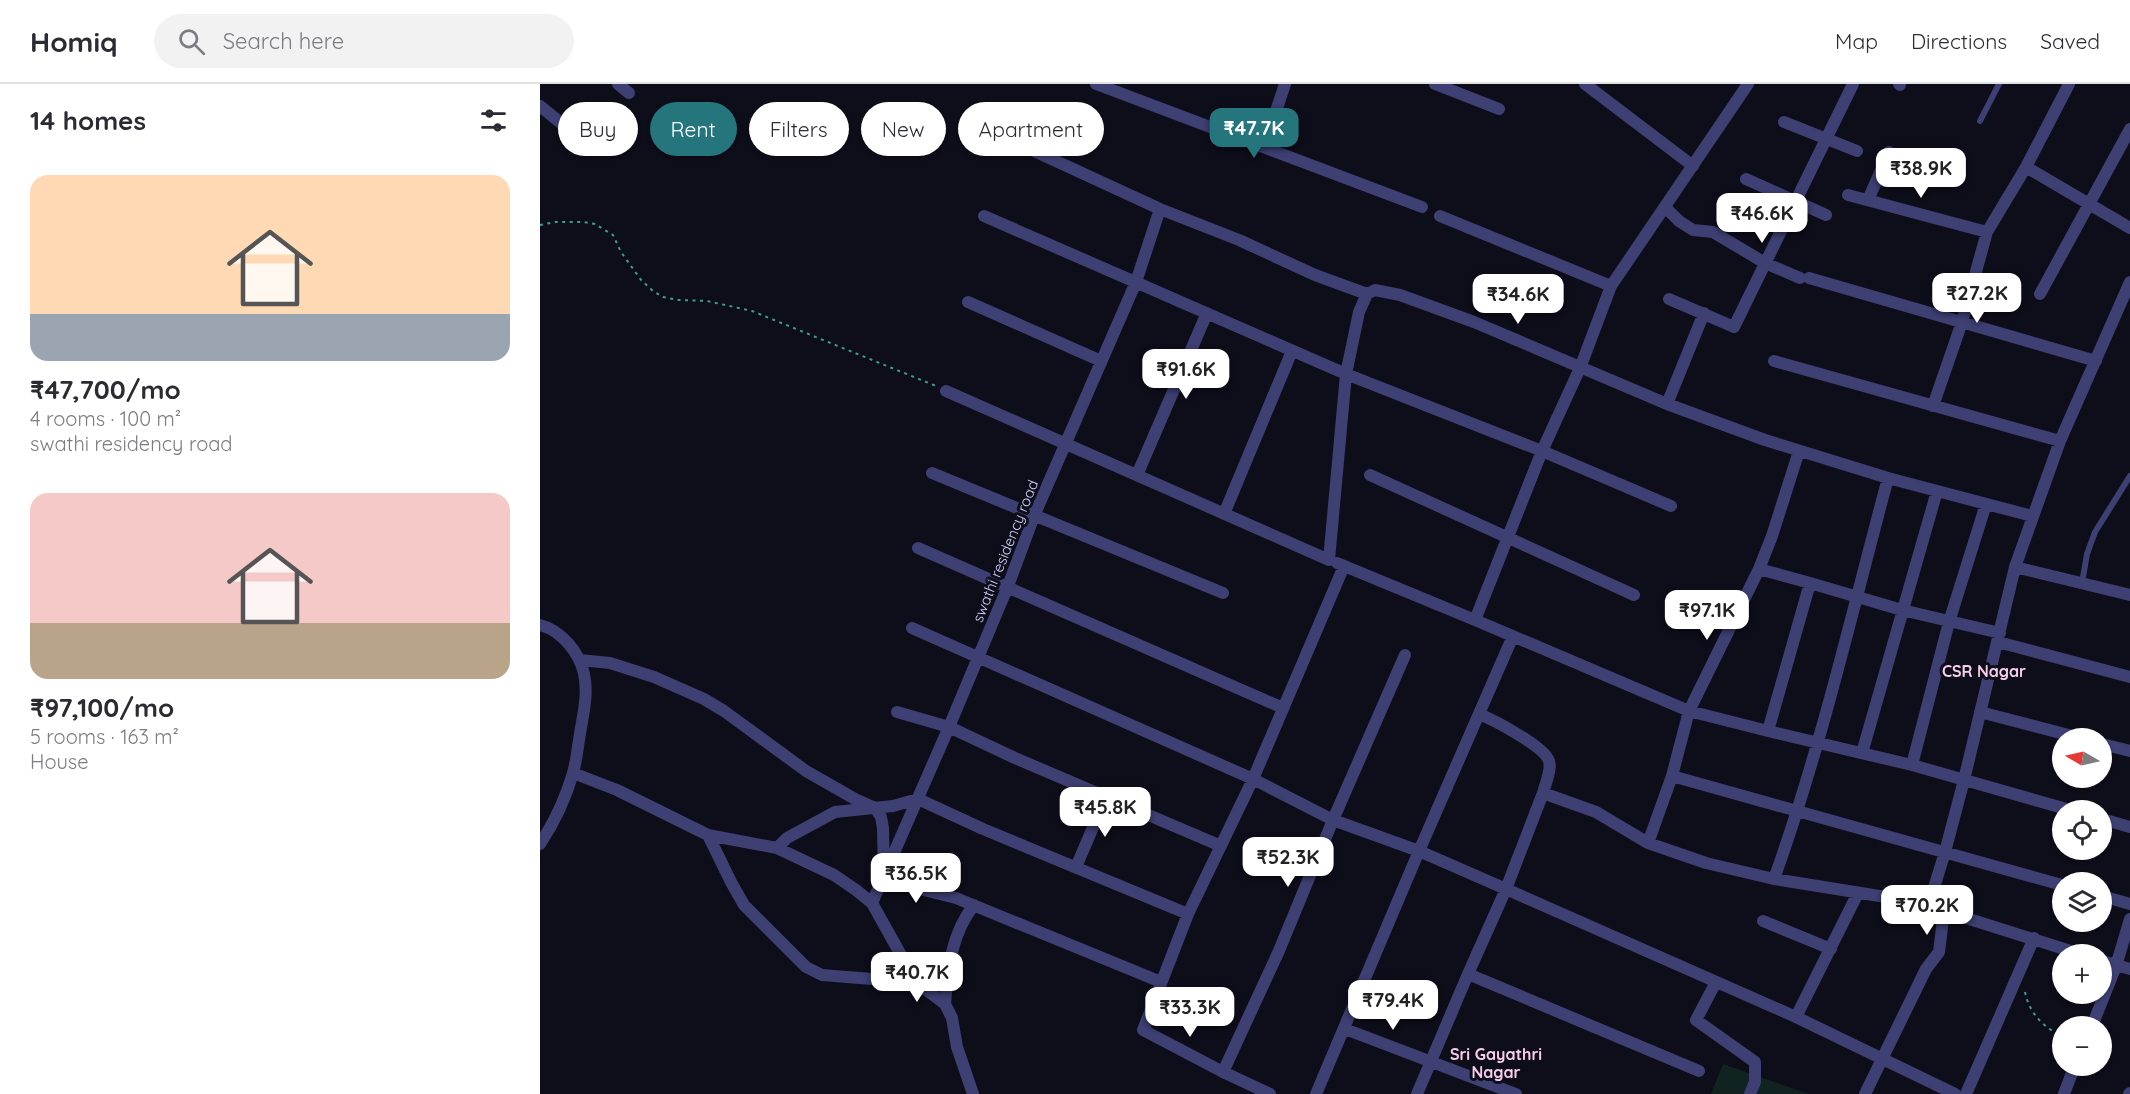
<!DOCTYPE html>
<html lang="en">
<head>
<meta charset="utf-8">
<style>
	body { margin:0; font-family:Quicksand,sans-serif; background:#f2f2f3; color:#2b2b33; height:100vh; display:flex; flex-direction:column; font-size:22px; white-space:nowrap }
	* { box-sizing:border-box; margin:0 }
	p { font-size:20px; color:#7c7c81 }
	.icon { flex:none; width:33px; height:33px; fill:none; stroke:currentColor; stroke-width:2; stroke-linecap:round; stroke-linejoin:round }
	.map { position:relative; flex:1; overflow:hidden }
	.side { display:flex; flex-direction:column; background:#fff; width:540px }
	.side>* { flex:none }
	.top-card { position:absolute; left:18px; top:18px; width:570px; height:54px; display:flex; gap:12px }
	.needle { width:39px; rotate:279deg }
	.controls { position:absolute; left:1512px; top:644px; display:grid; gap:12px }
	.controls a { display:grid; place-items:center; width:60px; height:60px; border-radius:50%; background:#fff; box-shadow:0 2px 4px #0004; font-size:30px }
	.price { position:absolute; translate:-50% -51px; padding:0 14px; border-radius:12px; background:#fff; color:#222; font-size:20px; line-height:39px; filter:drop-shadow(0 2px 3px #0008) }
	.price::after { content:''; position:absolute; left:50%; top:36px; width:18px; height:14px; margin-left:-9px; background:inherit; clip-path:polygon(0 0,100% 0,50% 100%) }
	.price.active { background:#24757c; color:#fff }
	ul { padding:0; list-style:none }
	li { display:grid; align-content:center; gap:12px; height:318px; padding:0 30px }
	li span { display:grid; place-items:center; height:186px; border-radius:18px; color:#555 }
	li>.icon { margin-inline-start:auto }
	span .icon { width:108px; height:108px; fill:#fffc; stroke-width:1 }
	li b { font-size:26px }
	h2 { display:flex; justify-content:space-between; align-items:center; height:72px; padding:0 30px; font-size:26px }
	.tag { padding:0 21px; border-radius:27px; background:#fff; box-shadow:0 2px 4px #0004; font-size:21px; line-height:54px }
	.tag.active { background:#24757c; color:#fff }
	header { display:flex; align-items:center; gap:36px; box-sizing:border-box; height:84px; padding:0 30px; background:#fff; border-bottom:2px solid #e1e1e2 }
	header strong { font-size:28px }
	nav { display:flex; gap:33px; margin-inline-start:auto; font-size:21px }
	.search { width:420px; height:54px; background:#f2f2f3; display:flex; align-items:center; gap:15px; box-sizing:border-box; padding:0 21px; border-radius:33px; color:#7c7c81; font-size:22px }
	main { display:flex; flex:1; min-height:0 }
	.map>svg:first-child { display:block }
	.green { fill:#112321 }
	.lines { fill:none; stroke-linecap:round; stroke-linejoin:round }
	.path { stroke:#3b9e91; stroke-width:2; stroke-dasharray:3 4.5; stroke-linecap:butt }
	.lane { stroke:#3e3f73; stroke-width:6 }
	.street { stroke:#3e3f73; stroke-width:12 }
	.labels { text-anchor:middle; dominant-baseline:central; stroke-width:6; stroke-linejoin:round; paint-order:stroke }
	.street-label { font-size:15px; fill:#cfcdf9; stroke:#0e0d1a }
	.neighbourhood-label { font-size:16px; font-weight:bold; fill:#f9ceec; stroke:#0e0d1a }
</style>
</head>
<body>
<header>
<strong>Homiq</strong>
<div class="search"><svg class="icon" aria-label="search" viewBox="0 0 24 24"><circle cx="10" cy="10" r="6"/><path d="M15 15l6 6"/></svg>Search here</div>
<nav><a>Map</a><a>Directions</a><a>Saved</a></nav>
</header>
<main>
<section class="side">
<h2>14 homes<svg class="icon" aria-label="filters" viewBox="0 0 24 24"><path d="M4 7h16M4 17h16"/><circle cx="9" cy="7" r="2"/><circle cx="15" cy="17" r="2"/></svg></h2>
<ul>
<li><span style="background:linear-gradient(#ffd9b3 75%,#9aa5b1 0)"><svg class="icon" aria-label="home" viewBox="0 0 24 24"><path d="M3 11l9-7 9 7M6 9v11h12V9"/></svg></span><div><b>₹47,700/mo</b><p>4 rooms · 100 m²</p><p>swathi residency road</p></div></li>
<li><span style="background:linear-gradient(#f6c9c9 70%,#b9a48a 0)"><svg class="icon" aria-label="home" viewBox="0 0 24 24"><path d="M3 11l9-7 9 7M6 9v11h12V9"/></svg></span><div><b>₹97,100/mo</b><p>5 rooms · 163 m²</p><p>House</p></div></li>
</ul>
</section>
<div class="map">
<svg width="1590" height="1010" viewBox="0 0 1590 1010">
	<rect width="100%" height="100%" fill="#0e0d1a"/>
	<path class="green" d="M1183,980l86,30h-98z"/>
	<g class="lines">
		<path class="path" d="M0,141l15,-3h28l12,2 18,11 8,17 20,28 12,11 10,6 15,3 29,1 45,10 184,75
			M1485,908c4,21 19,36 37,44"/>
		<path class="lane" d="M1440,37l19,-37
			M1542,499l5,-29 8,-22 35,-56"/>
		<path class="street" d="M78,0l11,9
			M556,0l326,123
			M895,0l64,25
			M1045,0l108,82
			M1359,0l1,1
			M0,22l38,31
			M1244,38l73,29
			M464,53l156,72 79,31 76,35 52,19 8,-4 25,5 74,27 193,82 98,36 123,38 144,38
			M724,63l21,-63
			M1486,83l104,61
			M1206,95l80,36
			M1308,111l139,37
			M1328,116l21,-48
			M1125,123l14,14 14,9 20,2 52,31 35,15
			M444,132l362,158 196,77 129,55
			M900,132l171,70 -31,82 -38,83 -67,169 214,91 79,20
			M1269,194l287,83
			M1071,202l137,-202
			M1500,210l90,-165
			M1129,215l65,28 119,-243
			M428,218l133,59
			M1234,277l286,80
			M406,307l383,169 17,-186 13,-62 8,-18
			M1127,320l37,-91
			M1393,322l29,-84 25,-90 39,-65 43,-83
			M392,389l291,120
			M597,391l70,-162
			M830,391l264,120
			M684,430l68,-163
			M378,464l365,160
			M797,479l138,57
			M1475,483l115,28
			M1219,485l51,14
			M0,541c21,5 40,28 44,49 4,18 0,36 -3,54 -3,15 -4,31 -8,45 -7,24 -19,50 -33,71
			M372,544l341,151 80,41 72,-165
			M1460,549l-98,-23 -92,-27 -42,148 144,34 158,45
			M1458,558l132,35
			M40,576l30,3 44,14 50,22 20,12 82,60 49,28 20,9 6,9 2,11 1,52 72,18 205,84
			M357,628l52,15 66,31 206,88
			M1440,628l100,26
			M939,630c15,6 66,33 70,47 3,9 -4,23 -6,32
			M1562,660l28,7
			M1322,669l75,-262
			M1372,681l37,-143 37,-118
			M33,689l44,17 91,45 69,13 57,27 22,15 16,13 44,79 29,22 7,14 5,29 16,47
			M1132,692l390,109
			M1562,735l28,8
			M168,751l23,47 13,23 62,62 16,8 50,4 39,-5
			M1108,759l24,-67 17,-65 70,-142 13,-33 27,-85
			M237,764l10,-10 48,-26 58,-6 25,-7 65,30 205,85
			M536,783l30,-70
			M1234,795c47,-131 78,-267 114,-401
			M1562,812l28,8
			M332,819l77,-176 59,-141 26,-70 102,-234 24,-73
			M1389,820l16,-52 19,-72 51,-213 45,-126 70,-159
			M1223,837l68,28
			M1562,877l28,8
			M928,890l231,97
			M1176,898l-20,38 59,42v20l-5,12
			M405,920c3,-35 6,-70 29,-99
			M1256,933l62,-124
			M1552,942l24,-60 14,-47
			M805,945l171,65
			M683,988l55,-119 55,-133 86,31 87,38 290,128 159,77
			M730,1010l-47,-22 -80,-42 45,-116 65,-135 91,-213
			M776,1010l103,-243 94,-215
			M877,1010l51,-120 38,-85 37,-96 53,19 52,31 58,20 68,16 155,25 15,7 136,43
			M1325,1010l61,-125 13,-17 5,-41
			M1426,1010l68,-156
			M1524,1010l11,-29
			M1589,1010l1,-1"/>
	</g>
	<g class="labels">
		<g class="street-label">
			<text transform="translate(465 467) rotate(-68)">swathi residency road</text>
		</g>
		<g class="neighbourhood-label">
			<text x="1444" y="587">CSR Nagar</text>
			<text x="956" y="970">Sri Gayathri<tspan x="956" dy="18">Nagar</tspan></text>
		</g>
	</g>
</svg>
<div class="controls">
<a><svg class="needle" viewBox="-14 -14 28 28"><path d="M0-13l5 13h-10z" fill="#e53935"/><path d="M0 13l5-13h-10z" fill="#7c7c81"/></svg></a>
<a><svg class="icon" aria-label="locate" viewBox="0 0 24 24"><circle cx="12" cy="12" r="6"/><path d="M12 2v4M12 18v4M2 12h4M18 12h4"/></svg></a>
<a><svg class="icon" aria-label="layers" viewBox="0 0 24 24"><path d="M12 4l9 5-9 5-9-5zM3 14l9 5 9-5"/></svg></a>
<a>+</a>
<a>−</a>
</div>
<b class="price active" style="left:714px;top:75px">₹47.7K</b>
<b class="price" style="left:1381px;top:115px">₹38.9K</b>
<b class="price" style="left:1222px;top:160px">₹46.6K</b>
<b class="price" style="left:1437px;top:240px">₹27.2K</b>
<b class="price" style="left:978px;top:241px">₹34.6K</b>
<b class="price" style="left:646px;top:316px">₹91.6K</b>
<b class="price" style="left:1167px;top:557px">₹97.1K</b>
<b class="price" style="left:565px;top:754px">₹45.8K</b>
<b class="price" style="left:748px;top:804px">₹52.3K</b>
<b class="price" style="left:376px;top:820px">₹36.5K</b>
<b class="price" style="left:1387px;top:852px">₹70.2K</b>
<b class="price" style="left:377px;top:919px">₹40.7K</b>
<b class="price" style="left:853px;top:947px">₹79.4K</b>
<b class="price" style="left:650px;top:954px">₹33.3K</b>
<div class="top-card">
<a class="tag">Buy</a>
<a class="tag active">Rent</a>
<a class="tag">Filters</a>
<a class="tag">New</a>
<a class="tag">Apartment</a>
</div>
</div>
</main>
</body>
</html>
